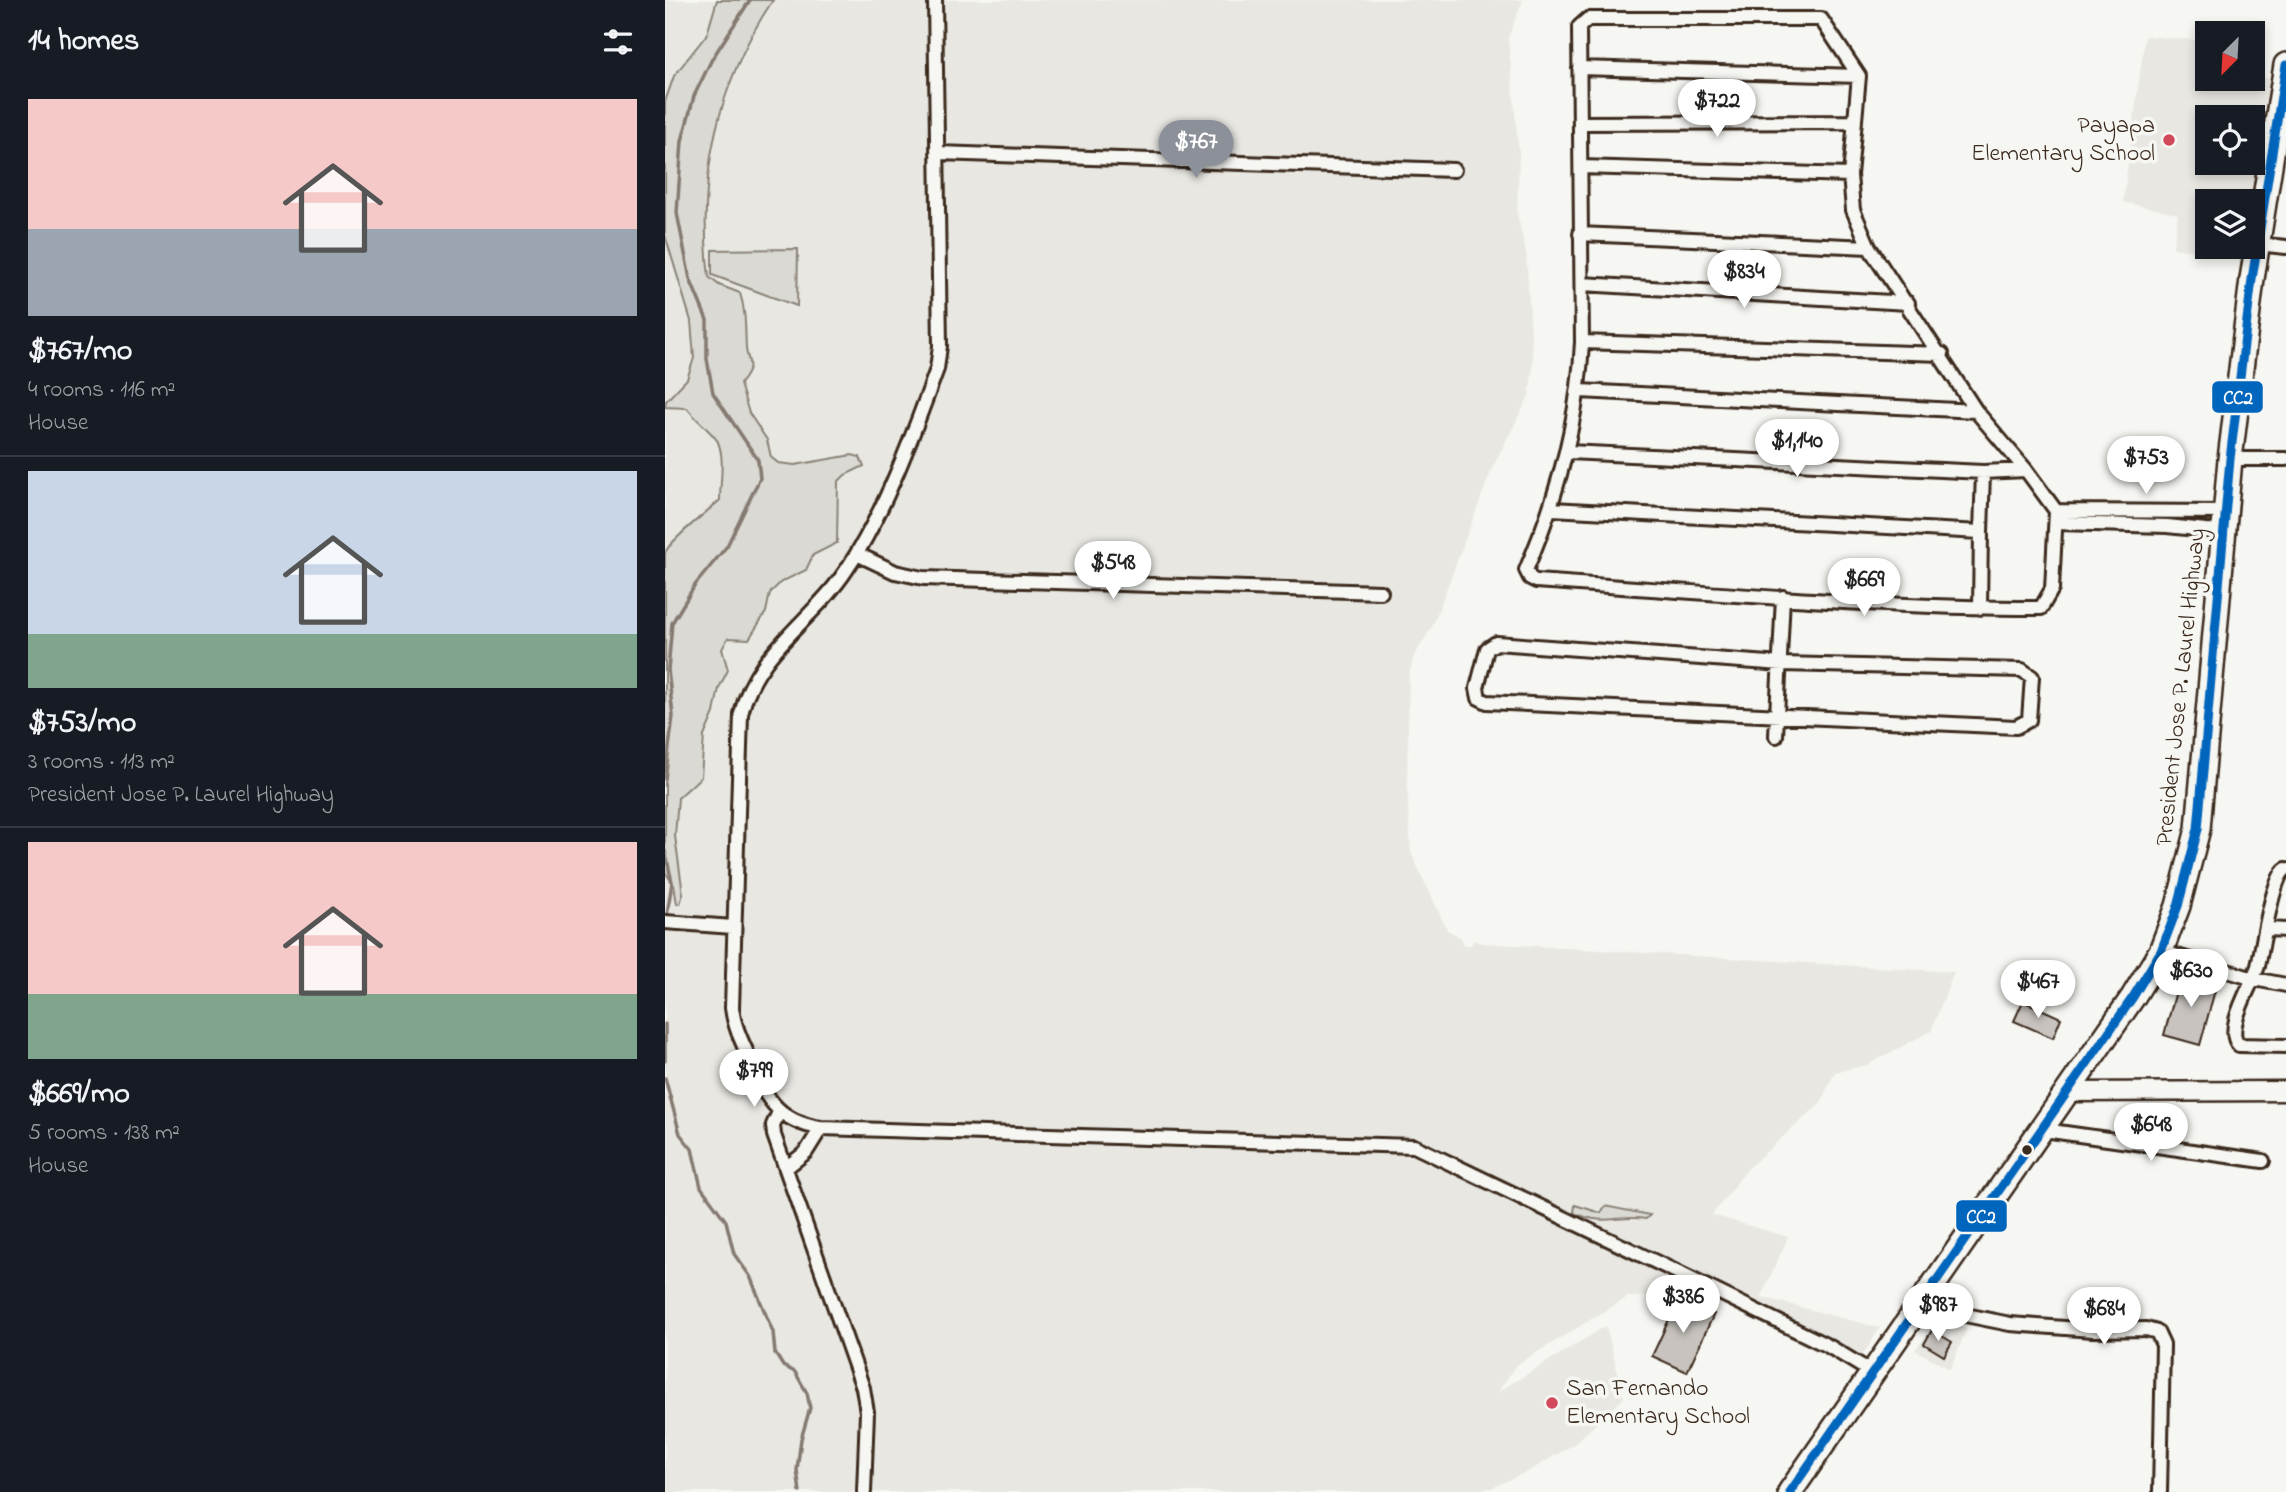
<!DOCTYPE html>
<html lang="en">
<head>
<meta charset="utf-8">
<style>
	body { margin:0; font-family:"Indie Flower",sans-serif; background:#20242c; color:#f1f3f6; height:100vh; display:flex; flex-direction:column; font-size:26px; white-space:nowrap }
	* { box-sizing:border-box; margin:0 }
	p { font-size:23px; color:#9ea1a6 }
	.icon { flex:none; width:38px; height:38px; fill:none; stroke:currentColor; stroke-width:2; stroke-linecap:round; stroke-linejoin:round }
	.map { position:relative; flex:1; overflow:hidden }
	.details { display:flex; flex-direction:column; background:#171b24; width:665px }
	.details>* { flex:none }
	.needle { width:46px; rotate:204deg }
	.controls { position:absolute; left:1530px; top:21px; display:grid; gap:14px }
	.controls a { display:grid; place-items:center; width:70px; height:70px; border-radius:0px; background:#171b24; box-shadow:0 4px 10px #0003; font-size:35px }
	.price { position:absolute; translate:-50% -60px; padding:0 16px; border-radius:24px; background:#fff; color:#222; font-size:23px; line-height:46px; filter:drop-shadow(0 2px 4px #0008) }
	.price::after { content:''; position:absolute; left:50%; top:42px; width:21px; height:16px; margin-left:-10px; background:inherit; clip-path:polygon(0 0,100% 0,50% 100%) }
	.price.active { background:#8c9099; color:#fff }
	ul { padding:0; list-style:none }
	li { display:grid; align-content:center; gap:14px; height:371px; padding:0 28px }
	li+li { border-top:2px solid #363941 }
	li span { display:grid; place-items:center; height:217px; border-radius:0px; color:#555 }
	li>.icon { margin-inline-start:auto }
	span .icon { width:126px; height:126px; fill:#fffc; stroke-width:1 }
	li b { font-size:30px }
	h2 { display:flex; justify-content:space-between; align-items:center; height:84px; padding:0 28px; font-size:30px }
	main { display:flex; flex:1; min-height:0 }
	.map>svg:first-child { display:block }
	.built { fill:#e8e7e2; fill-rule:evenodd }
	.green { fill:#dad9d3; stroke:#8a8278; stroke-width:2 }
	.lines { fill:none; stroke-linecap:round; stroke-linejoin:round }
	.stream { stroke:#857a71; stroke-width:3.5 }
	.building { fill:#c8c3be; stroke:#3b2a1e; stroke-width:2 }
	.street-casing { stroke:#3b2a1e; stroke-width:18 }
	.secondary-casing { stroke:#3b2a1e; stroke-width:23 }
	.highway-casing { stroke:#3b2a1e; stroke-width:28 }
	.street { stroke:#f6f6f2; stroke-width:12 }
	.secondary { stroke:#f6f6f2; stroke-width:18 }
	.highway { stroke:#f6f6f2; stroke-width:23 }
	.bus-1-casing { stroke:#f6f6f2; stroke-width:14 }
	.bus-1 { stroke:#0065bd; stroke-width:9 }
	.poi-dot { fill:#d1495b; stroke:#f6f6f2; stroke-width:2.5 }
	.bus-dot { fill:#3b2a1e; stroke:#f6f6f2; stroke-width:2.5 }
	.labels { text-anchor:middle; dominant-baseline:central; stroke-width:7; stroke-linejoin:round; paint-order:stroke }
	.poi-label { font-size:24px; fill:#3b2a1e; stroke:#f6f6f2; text-anchor:end }
	.street-label { font-size:24px; fill:#3b2a1e; stroke:#f6f6f2 }
	.line-badge { stroke:#f6f6f2; stroke-width:2.5 }
	.badge-label { font-size:19px; text-anchor:middle; font-weight:bold; fill:#fff }
</style>
</head>
<body>
<main>
<section class="details">
<h2>14 homes<svg class="icon" aria-label="filters" viewBox="0 0 24 24"><path d="M4 7h16M4 17h16"/><circle cx="9" cy="7" r="2"/><circle cx="15" cy="17" r="2"/></svg></h2>
<ul>
<li><span style="background:linear-gradient(#f6c9c9 60%,#9aa5b1 0)"><svg class="icon" aria-label="home" viewBox="0 0 24 24"><path d="M3 11l9-7 9 7M6 9v11h12V9"/></svg></span><div><b>$767/mo</b><p>4 rooms · 116 m²</p><p>House</p></div></li>
<li><span style="background:linear-gradient(#c9d6e8 75%,#7fa58c 0)"><svg class="icon" aria-label="home" viewBox="0 0 24 24"><path d="M3 11l9-7 9 7M6 9v11h12V9"/></svg></span><div><b>$753/mo</b><p>3 rooms · 113 m²</p><p>President Jose P. Laurel Highway</p></div></li>
<li><span style="background:linear-gradient(#f6c9c9 70%,#7fa58c 0)"><svg class="icon" aria-label="home" viewBox="0 0 24 24"><path d="M3 11l9-7 9 7M6 9v11h12V9"/></svg></span><div><b>$669/mo</b><p>5 rooms · 138 m²</p><p>House</p></div></li>
</ul>
</section>
<div class="map">
<svg width="1621" height="1492" viewBox="0 0 1621 1492">
	<rect width="100%" height="100%" fill="#f6f6f2"/>
	<filter id="ink" filterUnits="userSpaceOnUse"><feTurbulence type="fractalNoise" baseFrequency=".0143" numOctaves="2"/><feDisplacementMap in="SourceGraphic" scale="14" xChannelSelector="R" yChannelSelector="G"/><feConvolveMatrix kernelMatrix="1 2 1 2 8 2 1 2 1" color-interpolation-filters="sRGB"/></filter>
	<g filter="url(#ink)">
		<path class="built" d="M0,0h858l-15,38 11,117 -2,58 9,40 7,114 -4,29 -36,70 -61,161 -18,29 -5,19 -2,113 4,65 36,77 15,8v7h10l1,-5 9,3 472,29 -23,59 -64,34 -32,7 -15,32 -71,63 -37,48 76,22 -27,60 119,31 -27,42 -158,-79 -27,-7 -21,12 -19,1 -112,68 -18,27 108,-66 18,72 -50,46 -43,26 -40,18 -26,4h-800z
			M1480,36l62,5v38h45v-3l19,3 -21,122h-43v46h36l-2,11 -68,-10 5,-34 -55,-12zM1587,117v46h-45v-46z
			M1275,1317l27,12 -17,40 -35,-19z"/>
		<path class="green" d="M52,0h56c-56,83 -76,178 -64,277l10,8 21,8c6,19 5,35 6,55 0,8 5,13 3,21 -2,6 -5,10 -9,15l9,29 18,27 4,17 7,6 17,2 57,-10 8,2 4,9 -19,9 -7,7 -1,61 -24,12 -7,15 -25,12 -11,11 -4,19 -17,27 -21,-1 -6,11 6,21 -9,18 -5,25 -10,23 -3,41 -23,21 -3,38 8,58 -3,10h-3l-3,-19 -9,-13v-319c4,-12 42,-41 55,-53 0,-18 5,-41 -2,-58 -4,-8 -24,-24 -31,-34l-22,-1 1,-6 21,-22 7,-21 -3,-37 -26,-86v-133l9,-26 33,-42z
			M133,249l-1,57 -85,-31v-25z
			M910,1205l26,8 4,-7 45,9 -4,4c-28,-5 -40,8 -72,-6z"/>
		<g class="lines">
			<path class="stream" d="M0,779l8,-63 -5,-46 4,-47 23,-38 32,-39 33,-68 -2,-18 -45,-67 -6,-34v-39l-17,-41 -13,-66 5,-72 12,-45 18,-37 38,-59
				M0,851l7,31 -7,47
				M0,1024v37
				M0,1078l15,56 12,15 9,38 25,34 8,33 16,22 23,56 2,21 8,13 12,6 12,21 3,15 -9,31 -4,31 3,22"/>
		</g>
		<path class="building" d="M1516,973l36,10 -17,62 -36,-10z
			M1358,1001l38,17 -8,20 -39,-17z
			M1014,1298l35,16 -27,58 -35,-16z
			M1267,1330l20,12 -8,14 -20,-12z"/>
		<g class="lines">
			<g class="street-casing">
				<path id="street" d="M270,0l5,346 -3,23c-23,63 -53,145 -90,200 -33,51 -92,83 -106,145l-9,294c2,17 9,32 16,47 15,39 28,67 73,73l593,18 271,130 145,71 43,26
					M923,19h233l38,57 -9,99 3,35 16,37 107,164 50,59 30,41 -4,78 -11,19c-168,0 -337,-16 -505,-27l-6,-3 -4,-8c32,-74 52,-147 56,-228l-3,-315z
					M914,68l280,8
					M915,123l275,-1
					M273,153l516,17
					M916,167l269,8
					M915,234l289,13
					M1592,244l29,3
					M917,284l326,19
					M917,342l360,12
					M915,391l396,20
					M903,452l415,20 43,-2
					M1565,459h56
					M887,509l429,23 2,-60
					M1391,511l171,1
					M1392,523l110,3 58,6
					M192,554l38,18 28,6 458,14
					M1315,608l1,-76
					M831,643l286,21 240,6 10,7 -3,43 -13,7 -529,-25 -8,-4 -2,-10 10,-39z
					M1111,736l7,-139
					M1621,869c-14,8 -23,77 -28,97 -6,19 -35,64 -19,79l47,1
					M0,922l68,5
					M1603,929l18,1
					M1496,951l93,28 32,6
					M114,1112l-6,13 1,10 89,253 4,24 -3,80
					M1379,1130l219,31
					M121,1168l20,-16 15,-24
					M1256,1306l89,18 83,6 53,-1 11,3 6,13 -3,147"/>
			</g>
			<g class="secondary-casing">
				<path id="secondary" d="M1405,1092l216,-1"/>
			</g>
			<g class="highway-casing">
				<path id="highway" d="M1125,1492l343,-495 28,-46 17,-45 20,-77 32,-370 22,-180 34,-214"/>
			</g>
			<use href="#street" class="street"/>
			<use href="#secondary" class="secondary"/>
			<use href="#highway" class="highway"/>
			<g class="bus-1-casing">
				<path id="bus-1" d="M1125,1492l343,-495 28,-46 17,-45 20,-77 32,-370 22,-180 34,-214"/>
			</g>
			<use href="#bus-1" class="bus-1"/>
		</g>
	</g>
	<g class="poi-dot">
		<circle cx="1504" cy="140" r="7"/>
		<circle cx="887" cy="1403" r="7"/>
	</g>
	<circle class="bus-dot" cx="1362" cy="1150" r="6"/>
	<g class="labels">
		<g class="poi-label">
			<text x="1490" y="126">Payapa<tspan x="1490" dy="28">Elementary School</tspan></text>
			<text x="901" y="1389" text-anchor="start">San Fernando<tspan x="901" dy="28">Elementary School</tspan></text>
		</g>
		<g class="street-label">
			<text transform="translate(1517 687) rotate(-84)">President Jose P. Laurel Highway</text>
		</g>
	</g>
	<g class="line-badge">
		<rect x="1546" y="380" width="53" height="34" rx="7" fill="#0065bd"/>
		<rect x="1290" y="1199" width="53" height="34" rx="7" fill="#0065bd"/>
	</g>
	<g class="badge-label">
		<text x="1573" y="404">CC2</text>
		<text x="1316" y="1223">CC2</text>
	</g>
</svg>
<div class="controls">
<a><svg class="needle" viewBox="-14 -14 28 28"><path d="M0-13l5 13h-10z" fill="#e53935"/><path d="M0 13l5-13h-10z" fill="#9ea1a6"/></svg></a>
<a><svg class="icon" aria-label="locate" viewBox="0 0 24 24"><circle cx="12" cy="12" r="6"/><path d="M12 2v4M12 18v4M2 12h4M18 12h4"/></svg></a>
<a><svg class="icon" aria-label="layers" viewBox="0 0 24 24"><path d="M12 4l9 5-9 5-9-5zM3 14l9 5 9-5"/></svg></a>
</div>
<b class="price" style="left:1052px;top:139px">$722</b>
<b class="price active" style="left:531px;top:180px">$767</b>
<b class="price" style="left:1079px;top:310px">$834</b>
<b class="price" style="left:1132px;top:479px">$1,140</b>
<b class="price" style="left:1481px;top:496px">$753</b>
<b class="price" style="left:448px;top:601px">$548</b>
<b class="price" style="left:1199px;top:618px">$669</b>
<b class="price" style="left:1526px;top:1009px">$630</b>
<b class="price" style="left:1373px;top:1020px">$467</b>
<b class="price" style="left:89px;top:1109px">$799</b>
<b class="price" style="left:1486px;top:1163px">$648</b>
<b class="price" style="left:1018px;top:1335px">$386</b>
<b class="price" style="left:1273px;top:1343px">$987</b>
<b class="price" style="left:1439px;top:1347px">$684</b>
</div>
</main>
</body>
</html>
